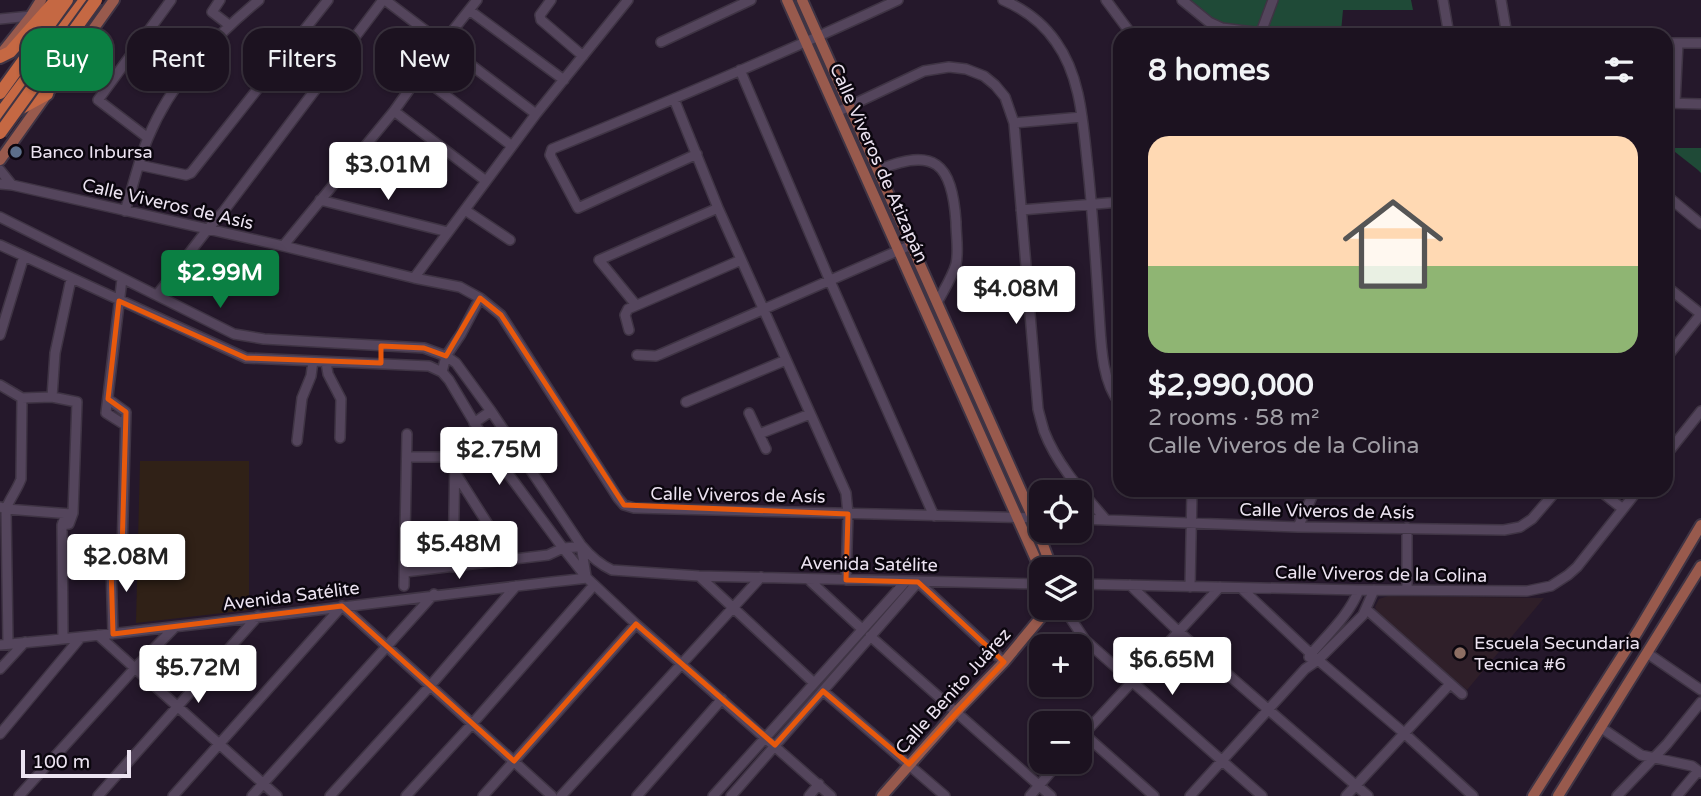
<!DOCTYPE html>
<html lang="en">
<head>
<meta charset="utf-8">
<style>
	body { margin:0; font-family:"Varela Round",sans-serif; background:#29202d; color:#f1f3f6; height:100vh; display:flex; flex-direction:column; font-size:26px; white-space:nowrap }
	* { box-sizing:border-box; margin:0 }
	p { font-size:23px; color:#a09ea5 }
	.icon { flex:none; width:38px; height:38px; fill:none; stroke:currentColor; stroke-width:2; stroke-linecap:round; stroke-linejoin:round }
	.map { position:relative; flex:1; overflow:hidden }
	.panel { position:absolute; left:1113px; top:28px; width:560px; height:469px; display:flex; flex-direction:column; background:#1c1220; border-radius:21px; box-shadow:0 2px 5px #0004,0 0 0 2px #3a323e }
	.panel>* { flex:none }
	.top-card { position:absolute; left:21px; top:28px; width:665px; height:63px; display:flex; gap:14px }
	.tools { position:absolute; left:1029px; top:480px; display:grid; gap:14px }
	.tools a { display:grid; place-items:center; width:63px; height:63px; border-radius:14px; background:#1c1220; box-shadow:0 2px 5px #0004,0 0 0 2px #3a323e; font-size:35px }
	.scale { position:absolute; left:21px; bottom:18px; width:110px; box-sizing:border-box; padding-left:7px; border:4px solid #ece3f1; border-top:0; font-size:19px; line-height:24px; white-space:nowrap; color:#ece3f1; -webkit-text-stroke:5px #0b060e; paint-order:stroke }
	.price { position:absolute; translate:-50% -60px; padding:0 16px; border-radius:7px; background:#fff; color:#222; font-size:23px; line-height:46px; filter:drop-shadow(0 2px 4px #0008) }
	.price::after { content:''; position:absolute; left:50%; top:42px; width:21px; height:16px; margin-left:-10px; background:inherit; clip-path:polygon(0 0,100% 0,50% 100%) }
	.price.active { background:#0b8043; color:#fff }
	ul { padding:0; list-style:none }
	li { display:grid; align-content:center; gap:14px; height:371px; padding:0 35px }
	li span { display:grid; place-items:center; height:217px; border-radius:21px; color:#555 }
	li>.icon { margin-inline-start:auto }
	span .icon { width:126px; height:126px; fill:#fffc; stroke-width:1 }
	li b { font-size:30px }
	h2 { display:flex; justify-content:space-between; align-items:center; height:84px; padding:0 35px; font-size:30px }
	.chip { padding:0 24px; border-radius:21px; background:#1c1220; box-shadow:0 2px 5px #0004,0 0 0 2px #3a323e; font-size:24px; line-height:63px }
	.chip.active { background:#0b8043; color:#fff }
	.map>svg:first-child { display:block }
	.industrial { fill:#302117 }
	.education { fill:#2f1f29 }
	.green { fill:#1f4a37 }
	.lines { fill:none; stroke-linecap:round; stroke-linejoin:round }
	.minor-casing { stroke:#3f3444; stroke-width:12 }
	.major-casing { stroke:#3f3444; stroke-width:14 }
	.highway-casing { stroke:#3f3444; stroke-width:16 }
	.minor { stroke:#54455c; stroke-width:9 }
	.major { stroke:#985a4d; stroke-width:10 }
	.highway { stroke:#c56843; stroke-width:12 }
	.highway-bridge-casing { stroke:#3f3444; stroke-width:16; stroke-linecap:butt }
	.highway-bridge { stroke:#c56843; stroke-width:12 }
	.marked { fill:none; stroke:#e8590c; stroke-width:5; stroke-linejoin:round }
	.service-dot { fill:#5c6f8a; stroke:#0b060e; stroke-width:2.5 }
	.education-dot { fill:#8d6e63; stroke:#0b060e; stroke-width:2.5 }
	.labels { text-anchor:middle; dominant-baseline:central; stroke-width:5; stroke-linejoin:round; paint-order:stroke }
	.poi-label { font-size:18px; fill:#ece3f1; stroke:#0b060e; text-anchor:start }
	.street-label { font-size:18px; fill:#ece3f1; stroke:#0b060e }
</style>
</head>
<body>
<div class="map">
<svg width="1701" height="796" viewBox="0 0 1701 796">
	<rect width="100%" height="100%" fill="#25182b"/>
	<path class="industrial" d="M140,461h109v149l-113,13z"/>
	<path class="education" d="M1388,596l156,2 -77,92 -88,-74 -4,-9 4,-8z"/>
	<path class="green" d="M1188,0h223l2,10h-70l-2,22 -73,-2 -46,-4 -31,-22z
		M1670,148h31v25l-3,-3z"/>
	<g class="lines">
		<g class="minor-casing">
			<path id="minor" d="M220,0l-8,12 17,13
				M385,0l151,114
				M551,0l-11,15 1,5 42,36
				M1003,0c21,9 40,23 53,42 26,36 27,85 32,127 5,48 8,96 11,143 2,30 2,68 21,92
				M1106,0l26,35
				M1182,0l27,22 13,6 39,5 99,2
				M1443,0l6,35
				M1501,0l6,35
				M469,10l95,70
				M0,19l31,-3
				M1260,35l13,-35
				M661,42l90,-42
				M1666,43h35
				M740,70l90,211 104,235
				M419,75l93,71
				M674,99l44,109 128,285 2,21 -2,66
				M1666,103l35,1
				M1675,103l3,-60
				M394,111l92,70
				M837,112l87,-41 25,-4 17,2 18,7 11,9 10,12 9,26 24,286c2,8 4,15 6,22 13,34 39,62 62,89
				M1014,123l68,-6
				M148,138l-50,-38 73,-100
				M697,154l-119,54 -28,-53 2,-6c116,-47 232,-96 346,-149
				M139,165l47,10 5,-2 137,-173
				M0,170l12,15
				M878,170c56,-23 74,-8 78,52 0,14 3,29 0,42 -4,14 -13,27 -19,39
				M0,184l12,1 271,61 131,32 46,9 20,11 21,17 117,183 6,7 10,3 407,10
				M1666,195l35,29
				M320,200l128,32
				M465,210l45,30
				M1021,210l99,-8
				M125,211c8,-24 13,-49 23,-73 23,-56 65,-100 111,-138
				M0,217l234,117 30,5 160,9 22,8 10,7 35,48 90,134 5,31
				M0,245l246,113 183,8 13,6 7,8 43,72 71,96 24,30 49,46 195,172
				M283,246l111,-135 48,-67 35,-44
				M414,278l122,-164 92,-114
				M122,279l-16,134 19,12
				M1666,286l35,28
				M157,295l50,-65 16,-18 160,-212
				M636,305l-37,-45 119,-52
				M629,330l-4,-15 3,-6 113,-49
				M0,335l24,-79
				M637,355l19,1 5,-2 250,-109
				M1666,358l35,-44
				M326,362l2,12 13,25 -1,39
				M442,372l4,-16 15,-22 19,-36
				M0,385l22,13 30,-1 25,5 -4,111 -4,11 -7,1
				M52,397l3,-44 16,-74
				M108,399l18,13 -4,139 -2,12 -9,3
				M686,402l100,-42
				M749,413l17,36
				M474,423l17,-12
				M759,434l51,-20
				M297,441l5,-43 9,-22 2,-15
				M1666,455l35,-44
				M407,457h70l15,-5 20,-10
				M456,474l54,85
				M1599,490l24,19
				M0,507l6,2 65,5
				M1080,519l218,8 206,3 16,-3 12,-8 25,-29
				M1298,527l17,-37
				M582,546c9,11 17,18 30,24l87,6 342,8
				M453,567l2,-110
				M405,572l143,-17 15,-7 13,-1 5,-2
				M699,576l115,107
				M808,579l54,50
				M1080,584l279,6 168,1 24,-5 17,-11 9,-8 61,-77
				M1130,585l49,47 189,164
				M404,586l3,-152
				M1190,587l2,-97
				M1241,588l70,66 93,79 69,63
				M1407,590v-62
				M1066,607l5,12 14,21 177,156
				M1366,609l96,85
				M113,634l-2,-68 3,-13 8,-2
				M98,635l179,161
				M870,636l181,160
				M63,639l-1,-114 4,-11
				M8,644l-2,-135c4,-11 11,-19 15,-30l1,-81
				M0,645c196,-18 391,-45 587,-67
				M1647,653l54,37
				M1309,657l2,-3c17,-20 38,-39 48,-64
				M0,669l25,-27
				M823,691l122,105
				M1600,727l41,28 51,11 9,7
				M0,734l81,-97
				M1084,734l70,62
				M1080,738l140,-151
				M19,796l116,-128 40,-41
				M98,796l160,-180
				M173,796l169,-190 210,190
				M252,796l182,-202
				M330,796l100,-110 86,-100
				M406,796l66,-72 122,-139
				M483,796l153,-172
				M561,796l200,-219
				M637,796l85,-97
				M713,796l193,-215
				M731,796l187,-214 86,80
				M809,796l10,-12
				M1030,796l30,-35
				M1190,796l115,-127 13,-9 45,-45 11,-25
				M1346,796l104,-112
				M1617,796l50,-52 34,-42
				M1677,796l21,-25"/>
		</g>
		<g class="major-casing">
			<path id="major" d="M787,0l254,571
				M802,0l231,518 19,51
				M0,55l31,-39 10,-16
				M0,160l114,-160
				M882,796l75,-85 47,-49 38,-46 5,-9
				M1533,796l105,-165 63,-106
				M1558,796l143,-230"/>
		</g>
		<g class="highway-casing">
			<path id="highway" d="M0,57l10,-5 46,-52
				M0,93l67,-93
				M16,111l31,-17
				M0,114l85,-114"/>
		</g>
		<use href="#minor" class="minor"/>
		<use href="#major" class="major"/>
		<use href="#highway" class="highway"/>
		<g class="highway-bridge-casing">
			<path id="highway-bridge" d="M0,133l96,-133"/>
		</g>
		<use href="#highway-bridge" class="highway-bridge"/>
	</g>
	<path class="marked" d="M480,298l21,17 123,190 224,9 -2,66 72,2 86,80 -95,102 -86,-73 -48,54 -139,-121 -122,137 -172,-155 -229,28 -2,-68 9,-3 2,-12 4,-139 -18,-13 11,-98 127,57 135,5v-17l43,2 22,8z"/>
	<circle class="service-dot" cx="16" cy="152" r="7"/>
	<circle class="education-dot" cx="1460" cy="653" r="7"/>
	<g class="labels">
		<g class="poi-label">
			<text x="30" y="152">Banco Inbursa</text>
			<text x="1474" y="643">Escuela Secundaria<tspan x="1474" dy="21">Tecnica #6</tspan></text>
		</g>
		<g class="street-label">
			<text transform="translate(879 163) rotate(66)">Calle Viveros de Atizapán</text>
			<text transform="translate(168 204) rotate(13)">Calle Viveros de Asís</text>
			<text transform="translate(738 495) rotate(1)">Calle Viveros de Asís</text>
			<text transform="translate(1327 511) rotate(1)">Calle Viveros de Asís</text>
			<text transform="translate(869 564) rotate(1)">Avenida Satélite</text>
			<text transform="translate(1381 574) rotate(1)">Calle Viveros de la Colina</text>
			<text transform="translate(291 596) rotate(-7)">Avenida Satélite</text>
			<text transform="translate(953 691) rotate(-48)">Calle Benito Juárez</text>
		</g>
	</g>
</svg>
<div class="tools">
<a><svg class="icon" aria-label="locate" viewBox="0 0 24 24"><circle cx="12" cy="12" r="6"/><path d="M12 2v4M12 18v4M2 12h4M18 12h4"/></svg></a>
<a><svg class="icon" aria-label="layers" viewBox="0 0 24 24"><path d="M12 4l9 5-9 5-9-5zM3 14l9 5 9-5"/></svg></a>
<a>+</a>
<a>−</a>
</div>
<div class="scale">100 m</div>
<b class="price" style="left:388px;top:202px">$3.01M</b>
<b class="price active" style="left:220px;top:310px">$2.99M</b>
<b class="price" style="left:1016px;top:326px">$4.08M</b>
<b class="price" style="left:499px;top:487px">$2.75M</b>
<b class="price" style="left:459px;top:581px">$5.48M</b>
<b class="price" style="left:126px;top:594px">$2.08M</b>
<b class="price" style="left:1172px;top:697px">$6.65M</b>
<b class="price" style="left:198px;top:705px">$5.72M</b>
<div class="top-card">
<a class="chip active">Buy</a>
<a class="chip">Rent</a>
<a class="chip">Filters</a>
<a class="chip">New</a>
</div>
<section class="panel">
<h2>8 homes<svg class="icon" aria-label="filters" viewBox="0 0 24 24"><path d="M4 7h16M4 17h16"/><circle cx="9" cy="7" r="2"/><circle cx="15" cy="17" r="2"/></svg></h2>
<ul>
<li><span style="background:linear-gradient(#ffd9b3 60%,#8fb573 0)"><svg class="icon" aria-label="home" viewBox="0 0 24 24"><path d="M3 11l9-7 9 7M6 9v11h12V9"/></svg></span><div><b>$2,990,000</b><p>2 rooms · 58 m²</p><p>Calle Viveros de la Colina</p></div></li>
</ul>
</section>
</div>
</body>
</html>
